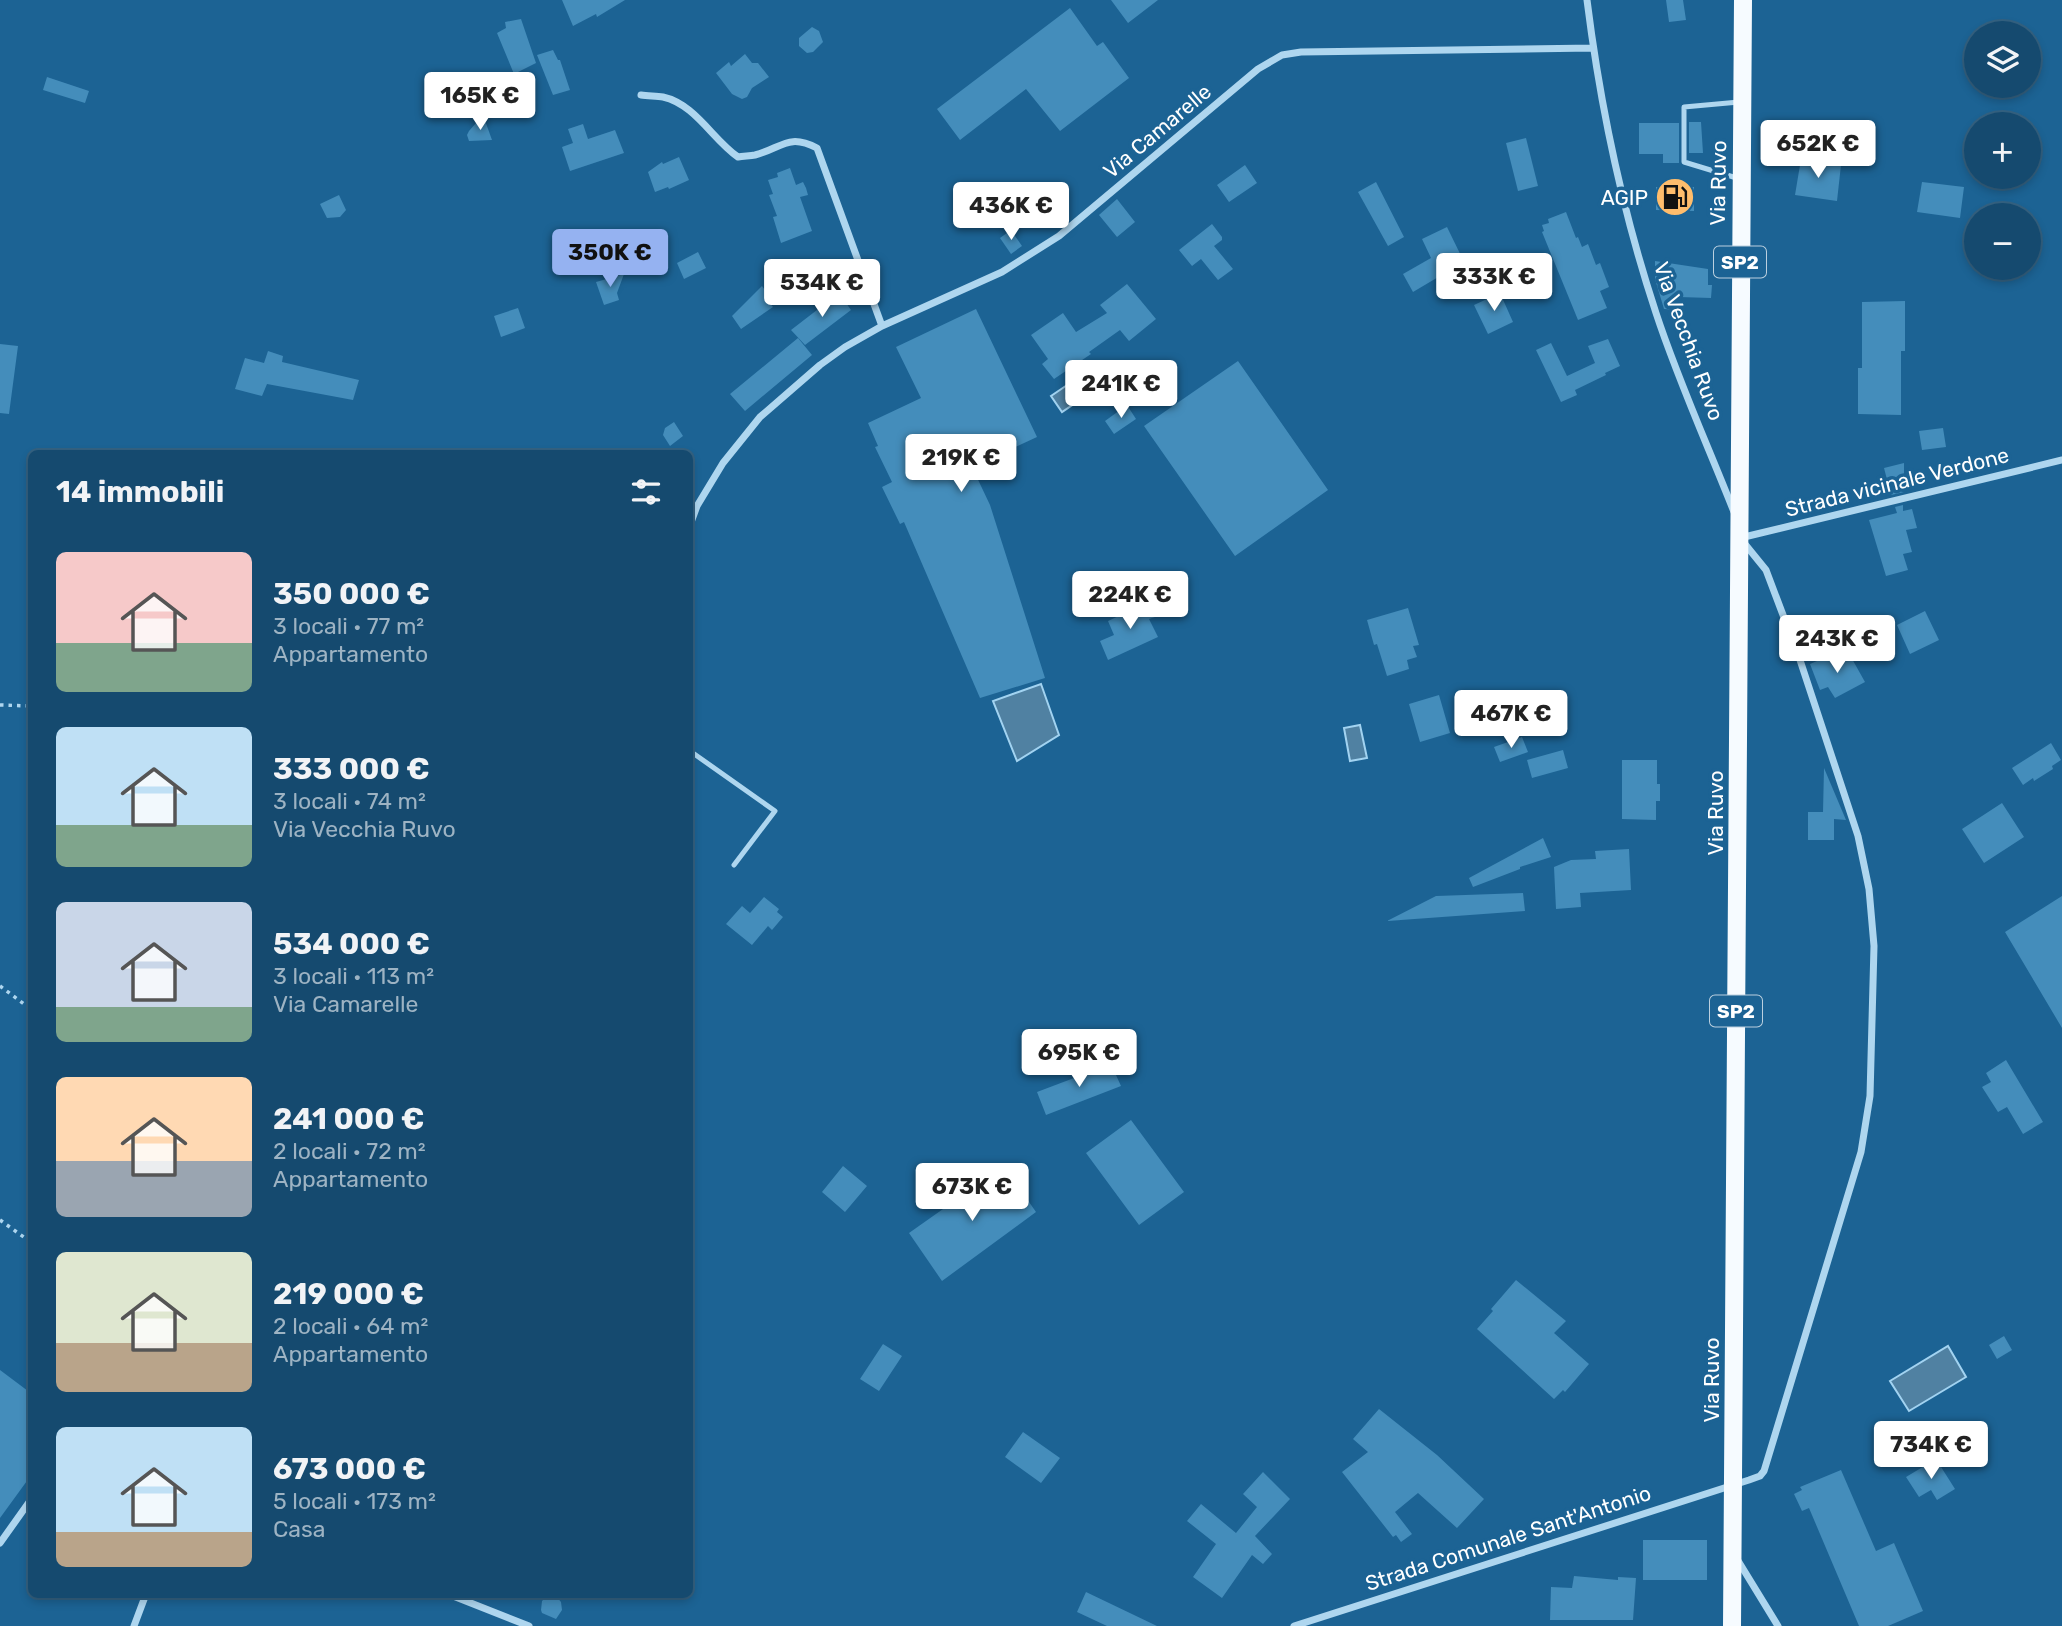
<!DOCTYPE html>
<html lang="it">
<head>
<meta charset="utf-8">
<style>
	body { margin:0; font-family:Rubik,sans-serif; background:#225477; color:#f1f3f6; height:100vh; display:flex; flex-direction:column; font-size:26px; white-space:nowrap }
	* { box-sizing:border-box; margin:0 }
	p { font-size:23px; color:#9db3c3 }
	.icon { flex:none; width:38px; height:38px; fill:none; stroke:currentColor; stroke-width:2; stroke-linecap:round; stroke-linejoin:round }
	.map { position:relative; flex:1; overflow:hidden }
	.sheet { position:absolute; left:28px; top:450px; width:665px; height:1148px; display:flex; flex-direction:column; background:#154a6f; border-radius:10px; box-shadow:0 4px 10px #0003,0 0 0 2px #346282 }
	.sheet>* { flex:none }
	.fabs { position:absolute; left:1964px; top:21px; display:grid; gap:14px }
	.fabs a { display:grid; place-items:center; width:77px; height:77px; border-radius:50%; background:#154a6f; box-shadow:0 4px 10px #0003,0 0 0 2px #346282; font-size:35px }
	.price { position:absolute; translate:-50% -60px; padding:0 16px; border-radius:7px; background:#fff; color:#222; font-size:23px; line-height:46px; filter:drop-shadow(0 2px 4px #0008) }
	.price::after { content:''; position:absolute; left:50%; top:42px; width:21px; height:16px; margin-left:-10px; background:inherit; clip-path:polygon(0 0,100% 0,50% 100%) }
	.price.on { background:#95b2f1; color:#111 }
	ul { padding:0; list-style:none }
	li { display:flex; align-items:center; gap:21px; height:175px; padding:0 28px }
	li span { display:grid; place-items:center; flex:none; width:196px; height:140px; border-radius:10px; color:#555 }
	li>.icon { margin-inline-start:auto }
	span .icon { width:84px; height:84px; fill:#fffc; stroke-width:1 }
	li b { font-size:30px }
	h2 { display:flex; justify-content:space-between; align-items:center; height:84px; padding:0 28px; font-size:30px }
	.map>svg:first-child { display:block }
	.water { fill:#5081a2; stroke:#a2d3f1; stroke-width:2 }
	.building { fill:#448dbb }
	.lines { fill:none; stroke-linecap:round; stroke-linejoin:round }
	.path { stroke:#aed6ef; stroke-width:3.5; stroke-dasharray:3.5 5; stroke-linecap:butt }
	.service { stroke:#aed6ef; stroke-width:5 }
	.minor { stroke:#aed6ef; stroke-width:7 }
	.primary { stroke:#f6fbff; stroke-width:18 }
	.labels { text-anchor:middle; dominant-baseline:central; stroke-width:7; stroke-linejoin:round; paint-order:stroke }
	.shield { fill:#1c6394; stroke:#bbd0df; stroke-width:2 }
	.shield-label { font-size:19px; font-weight:bold; fill:#fff }
	.street-label { font-size:21px; fill:#fff; stroke:#1c6394 }
	.poi-label { font-size:21px; fill:#fff; stroke:#1c6394; text-anchor:end }
</style>
</head>
<body>
<div class="map">
<svg width="2062" height="1626" viewBox="0 0 2062 1626">
	<rect width="100%" height="100%" fill="#1c6394"/>
	<path class="water" d="M1082,375l3,3 5,-1 3,4 -2,7 2,3 -31,21 -11,-16z
		M1041,684l18,51 -42,26 -24,-60z
		M1360,725l7,33 -17,3 -6,-33z
		M1948,1346l18,31 -57,34 -19,-30z"/>
	<path class="building" d="M562,0h63l-28,17 -1,-3 -23,12z
		M1111,0h47l-30,23z
		M1666,0h17l3,20 -17,2z
		M1070,8l27,38 6,-4 26,36 -69,53 -34,-42 -66,51 -23,-31z
		M521,19l15,44 -22,11 -17,-41 9,-5 -1,-6z
		M812,27l7,4 4,11 -10,10 -6,1 -8,-7v-8z
		M553,50l5,10h2l10,30 -17,5 -16,-40z
		M745,54l7,9h6l11,14 -17,11 -5,9 -5,2 -10,-5 -16,-21 13,-11 2,4z
		M47,77l42,14 -4,12 -42,-13z
		M483,115l9,25 -23,1 -2,-6 2,-4z
		M1689,122h12l2,31h-14z
		M1639,123h40v40h-16v-9h-24z
		M583,124l5,15 27,-9 9,23 -54,18 -8,-24 11,-4 -5,-14z
		M1526,138l12,48 -20,5 -12,-48z
		M679,157l10,23 -20,9 -1,-2 -13,5 -7,-20 14,-10 1,2z
		M1801,159l40,6 -4,36 -42,-6z
		M1245,165l12,18 -28,19 -12,-17z
		M790,168l6,17 7,-3 3,6 2,7 -8,2 12,34 -31,12 -8,-26 4,-1 -8,-21 4,-1 -5,-14 10,-3 -1,-4z
		M1376,182l28,55 -16,9 -30,-54z
		M1922,182l42,5 -4,31 -43,-6z
		M1656,187h38v24l-38,-1z
		M339,195l7,15 -6,7 -13,1 -7,-14z
		M1117,199l18,23 -18,15 -18,-22z
		M1566,212l10,26 2,-1 4,10 6,-3 8,21 4,-2 9,24 -9,4 7,17 -29,12 -36,-88 2,-1 -2,-6 7,-2 -1,-4z
		M1212,224l10,13v3l-8,6 19,23 -15,11 -17,-21 -9,7 -13,-16z
		M1447,227l20,41 -5,2 4,9 -20,10 -6,-13 -27,16 -10,-18 28,-16 -9,-19z
		M1011,230l11,16 -11,8 -11,-16z
		M627,242l4,16 -6,15 -9,-16 1,-5z
		M698,252l8,16 -22,11 -7,-16z
		M1655,261l53,8v16h4l-1,13 -32,-1 3,13 -18,-1 -9,-30z
		M624,274l-7,19 2,7 -15,5 -8,-23z
		M1127,284l29,35 -27,22 -9,-11 -31,22 2,2 -37,25 -12,-15 6,-5 -17,-24 32,-22 13,19 31,-19 -7,-8z
		M762,286l9,12 -3,3 5,6 -32,22 -9,-13z
		M839,293l12,17 -46,35 -14,-15z
		M1500,293l13,29 -25,12 -14,-29z
		M1905,301v50h-4v64l-43,-1v-46h4v-66z
		M518,308l7,20 -24,9 -7,-21z
		M976,309l61,128 -65,30 18,38 55,173 -65,20 -76,-176 -4,2 -18,-37 10,-5 -17,-35 3,-1 -10,-23 53,-25 -25,-51z
		M798,338l14,17 -67,56 -15,-17z
		M1608,339l12,27 -15,7 1,2 -31,15 2,5 -16,7 -25,-52 15,-7 16,33 28,-13 -7,-17z
		M0,344l18,2 -9,68 -9,-1z
		M268,351l15,5 -1,6 77,18 -6,20 -86,-16 -5,12 -27,-7 10,-31 19,5z
		M1238,361l90,129 -93,66 -91,-130z
		M1127,405l9,14 -22,15 -9,-13z
		M674,422l9,14 -13,10 -7,-11 2,-7z
		M1943,428l3,19 -24,3 -3,-19z
		M1904,463v29l-13,3 -7,-27z
		M1903,505v6l9,-2 5,19 -11,2 6,22 -9,2 5,16 -22,6 -17,-56 28,-7 -2,-6z
		M1149,602l6,15 -6,2 9,18 -50,23 -8,-19 14,-6 -6,-14z
		M1408,608l11,37 -6,1 4,11 -10,3 2,9 -22,7 -10,-32 -3,1 -7,-25z
		M1925,611l14,29 -29,14 -13,-29z
		M1831,655l6,9 14,-7 14,25 -30,16 -7,-11 -8,3 -10,-26z
		M1439,695l11,38 -30,9 -11,-38z
		M1522,737l6,15 -28,10 -6,-15z
		M2051,743l10,17 -9,6 1,3 -19,12 -1,-3 -10,7 -11,-17z
		M1563,750l5,18 -36,10 -5,-18z
		M1622,760h35v24h3v17h-4v19l-34,-1z
		M1824,768l22,52 -12,-1v21h-26v-28h15z
		M2002,803l22,34 -40,26 -22,-34z
		M1543,838l8,19 -31,10v2l-47,18 -4,-9z
		M1629,849l2,41 -51,3 1,14 -25,2 -2,-42 17,-7 25,-1 -1,-8z
		M1523,893l2,18 -138,10 49,-25z
		M2062,896v132l-57,-96z
		M764,897l15,12 -2,3 6,5 -11,13 -4,-4 -16,19 -26,-21 16,-18 8,7z
		M2006,1060l37,62 -20,12 -16,-27 -9,5 -16,-25 9,-5 -5,-9z
		M1111,1064l10,22 -75,29 -9,-23z
		M1131,1120l53,72 -45,33 -53,-72z
		M843,1166l24,20 -22,26 -23,-20z
		M1004,1166l32,46 -94,69 -33,-48z
		M1516,1280l50,41 -12,12 35,31 -24,28 -2,-2 -9,9 -77,-70 16,-18 -2,-2z
		M2004,1336l8,14 -15,9 -8,-14z
		M883,1344l19,12 -23,35 -19,-12z
		M0,1370l32,24v80l-32,44z
		M1379,1409l58,46 47,44 -27,29 -39,-35 -23,19 17,22 -11,8 -5,-7 -3,2 -51,-65 26,-20 -15,-13z
		M1023,1432l37,26 -19,25 -36,-26z
		M1936,1459l19,30 -18,11 -6,-10 -12,7 -13,-20z
		M1841,1470l35,81 18,-8 29,68 -35,15h-29l-50,-118 -7,3 -8,-17 8,-4 -2,-3z
		M1263,1472l27,27 -35,37 17,18 -9,10 -11,-9 -30,43 -29,-21 23,-33 -29,-23 14,-17 35,29 21,-26 -14,-13z
		M1643,1540h64v40h-64z
		M1574,1576l44,4v-3l18,1 -3,42h-83l1,-33 21,1z
		M1086,1592l71,34h-50l-30,-14z
		M548,1595h7l6,7 1,8 -6,9 -14,-6 -1,-3 1,-9z"/>
	<g class="lines">
		<path class="path" d="M0,705l32,1
			M0,986l32,24
			M0,1220l32,23"/>
		<path class="service" d="M1739,102l-55,5v55l56,17
			M690,751l85,60 -41,54"/>
		<path class="minor" d="M1587,0c13,104 36,213 69,313 22,67 52,133 78,199
			M641,95c7,1 15,1 22,2 32,7 50,43 75,60 5,-1 12,-1 17,-2 27,-7 33,-22 62,-7l65,178
			M690,525l7,-19 26,-43 37,-46 60,-52 25,-18 37,-21 120,-54 57,-36 199,-167 24,-14 19,-3 292,-4
			M0,1543l32,-45
			M1737,1559l41,67
			M448,1594l81,32
			M134,1626l12,-32
			M1294,1626l455,-146 11,-4 4,-5 97,-319 9,-56 4,-150 -5,-57 -11,-53 -58,-176 -34,-90 -26,-32 322,-78"/>
		<path class="primary" d="M1732,1626l11,-1626"/>
	</g>
	<defs>
		<g id="fuel-disc" transform="scale(2.0125)"><circle r="9.5" fill="#ffbd6c" stroke="#1c6394"/><path d="M-5.5-6h7V0h2V4h1.3V-2.5L3-4.5l.8-.8L6-3V5H2.5V1h-1V6h-7ZM-4.2-4.7v3.2H.2V-4.7Z" fill="#111"/></g>
	</defs>
	<g fill-rule="evenodd">
		<use href="#fuel-disc" x="1675" y="197"/>
	</g>
	<g class="labels">
		<g class="shield">
			<rect x="1714" y="246.5" width="52" height="31" rx="5"/>
			<rect x="1710" y="995.5" width="52" height="31" rx="5"/>
		</g>
		<g class="shield-label">
			<text x="1740" y="262">SP2</text>
			<text x="1736" y="1011">SP2</text>
		</g>
		<g class="street-label">
			<text transform="translate(1157 131) rotate(-40)">Via Camarelle</text>
			<text transform="translate(1718 183) rotate(-89)">Via Ruvo</text>
			<text transform="translate(1689 341) rotate(70)">Via Vecchia Ruvo</text>
			<text transform="translate(1897 482) rotate(-14)">Strada vicinale Verdone</text>
			<text transform="translate(1715 813) rotate(-90)">Via Ruvo</text>
			<text transform="translate(1711 1380) rotate(-90)">Via Ruvo</text>
			<text transform="translate(1508 1538) rotate(-18)">Strada Comunale Sant'Antonio</text>
		</g>
		<g class="poi-label">
			<text x="1648" y="197">AGIP</text>
		</g>
	</g>
</svg>
<div class="fabs">
<a><svg class="icon" aria-label="layers" viewBox="0 0 24 24"><path d="M12 4l9 5-9 5-9-5zM3 14l9 5 9-5"/></svg></a>
<a>+</a>
<a>−</a>
</div>
<b class="price" style="left:480px;top:132px">165K €</b>
<b class="price" style="left:1818px;top:180px">652K €</b>
<b class="price" style="left:1011px;top:242px">436K €</b>
<b class="price on" style="left:610px;top:289px">350K €</b>
<b class="price" style="left:1494px;top:313px">333K €</b>
<b class="price" style="left:822px;top:319px">534K €</b>
<b class="price" style="left:1121px;top:420px">241K €</b>
<b class="price" style="left:961px;top:494px">219K €</b>
<b class="price" style="left:1130px;top:631px">224K €</b>
<b class="price" style="left:1837px;top:675px">243K €</b>
<b class="price" style="left:1511px;top:750px">467K €</b>
<b class="price" style="left:1079px;top:1089px">695K €</b>
<b class="price" style="left:972px;top:1223px">673K €</b>
<b class="price" style="left:1931px;top:1481px">734K €</b>
<section class="sheet">
<h2>14 immobili<svg class="icon" aria-label="filters" viewBox="0 0 24 24"><path d="M4 7h16M4 17h16"/><circle cx="9" cy="7" r="2"/><circle cx="15" cy="17" r="2"/></svg></h2>
<ul>
<li><span style="background:linear-gradient(#f6c9c9 65%,#7fa58c 0)"><svg class="icon" aria-label="home" viewBox="0 0 24 24"><path d="M3 11l9-7 9 7M6 9v11h12V9"/></svg></span><div><b>350 000 €</b><p>3 locali · 77 m²</p><p>Appartamento</p></div></li>
<li><span style="background:linear-gradient(#bfe0f5 70%,#7fa58c 0)"><svg class="icon" aria-label="home" viewBox="0 0 24 24"><path d="M3 11l9-7 9 7M6 9v11h12V9"/></svg></span><div><b>333 000 €</b><p>3 locali · 74 m²</p><p>Via Vecchia Ruvo</p></div></li>
<li><span style="background:linear-gradient(#c9d6e8 75%,#7fa58c 0)"><svg class="icon" aria-label="home" viewBox="0 0 24 24"><path d="M3 11l9-7 9 7M6 9v11h12V9"/></svg></span><div><b>534 000 €</b><p>3 locali · 113 m²</p><p>Via Camarelle</p></div></li>
<li><span style="background:linear-gradient(#ffd9b3 60%,#9aa5b1 0)"><svg class="icon" aria-label="home" viewBox="0 0 24 24"><path d="M3 11l9-7 9 7M6 9v11h12V9"/></svg></span><div><b>241 000 €</b><p>2 locali · 72 m²</p><p>Appartamento</p></div></li>
<li><span style="background:linear-gradient(#dfe7d0 65%,#b9a48a 0)"><svg class="icon" aria-label="home" viewBox="0 0 24 24"><path d="M3 11l9-7 9 7M6 9v11h12V9"/></svg></span><div><b>219 000 €</b><p>2 locali · 64 m²</p><p>Appartamento</p></div></li>
<li><span style="background:linear-gradient(#bfe0f5 75%,#b9a48a 0)"><svg class="icon" aria-label="home" viewBox="0 0 24 24"><path d="M3 11l9-7 9 7M6 9v11h12V9"/></svg></span><div><b>673 000 €</b><p>5 locali · 173 m²</p><p>Casa</p></div></li>
</ul>
</section>
</div>
</body>
</html>
